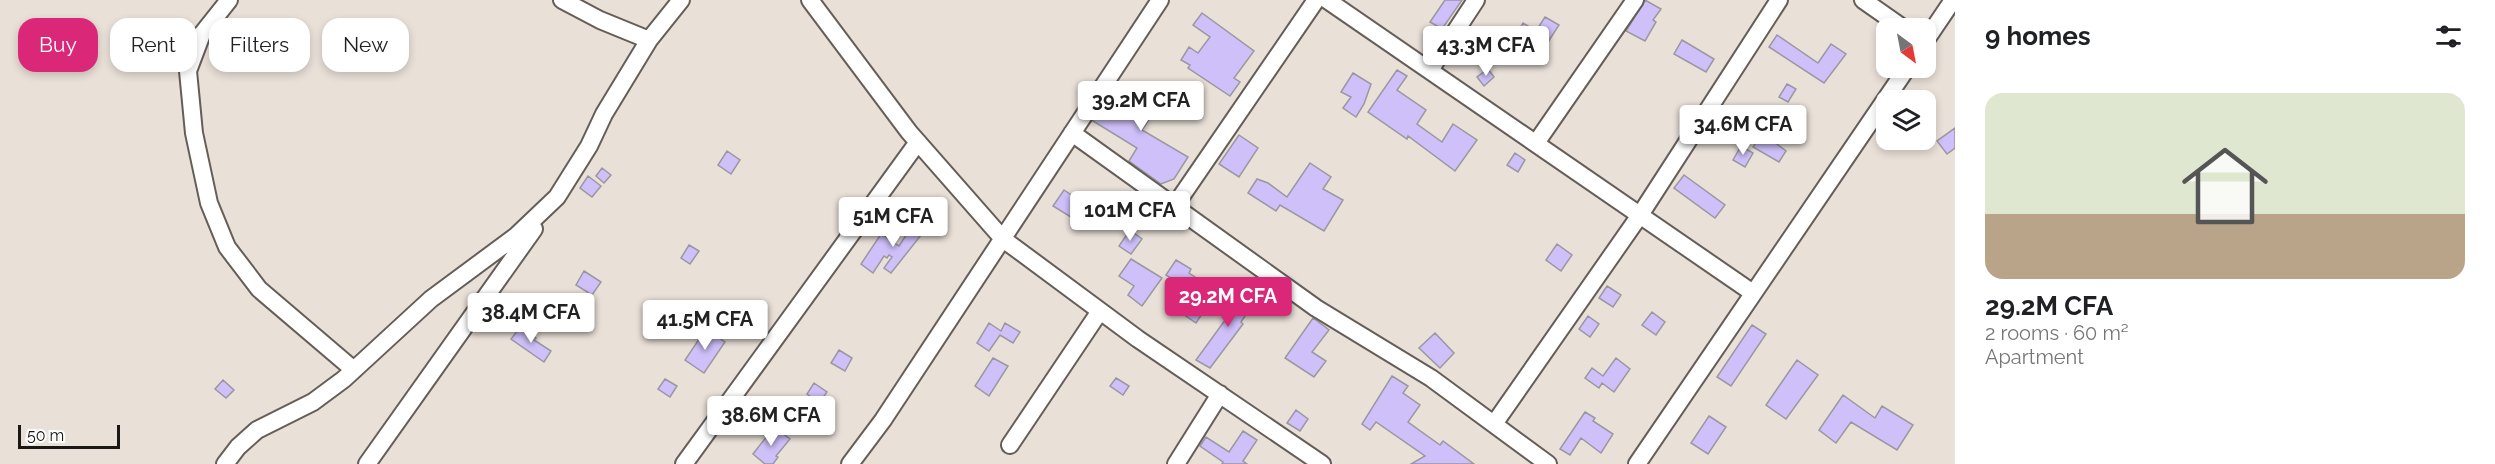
<!DOCTYPE html>
<html lang="en">
<head>
<meta charset="utf-8">
<style>
	body { margin:0; font-family:Raleway,sans-serif; background:#f6f6f6; color:#202124; height:100vh; display:flex; flex-direction:column; font-size:22px; white-space:nowrap }
	* { box-sizing:border-box; margin:0 }
	p { font-size:20px; color:#757577 }
	.icon { flex:none; width:33px; height:33px; fill:none; stroke:currentColor; stroke-width:2; stroke-linecap:round; stroke-linejoin:round }
	.map { position:relative; flex:1; overflow:hidden }
	.drawer { display:flex; flex-direction:column; background:#fff; width:540px }
	.drawer>* { flex:none }
	.guide { position:absolute; left:18px; top:18px; width:570px; height:54px; display:flex; gap:12px }
	.needle { width:39px; rotate:148deg }
	.fabs { position:absolute; left:1876px; top:18px; display:grid; gap:12px }
	.fabs a { display:grid; place-items:center; width:60px; height:60px; border-radius:12px; background:#fff; box-shadow:0 3px 9px #0003; font-size:30px }
	.scale { position:absolute; left:18px; bottom:15px; width:102px; box-sizing:border-box; padding-left:6px; border:3px solid #1a1714; border-top:0; font-size:16px; line-height:21px; white-space:nowrap; color:#1a1714; -webkit-text-stroke:4px #fff; paint-order:stroke }
	.price { position:absolute; translate:-50% -51px; padding:0 14px; border-radius:6px; background:#fff; color:#222; font-size:20px; line-height:39px; filter:drop-shadow(0 2px 3px #0008) }
	.price::after { content:''; position:absolute; left:50%; top:36px; width:18px; height:14px; margin-left:-9px; background:inherit; clip-path:polygon(0 0,100% 0,50% 100%) }
	.price.on { background:#db2777; color:#fff }
	ul { padding:0; list-style:none }
	li { display:grid; align-content:center; gap:12px; height:318px; padding:0 30px }
	li+li { border-top:2px solid #e0e0e0 }
	li span { display:grid; place-items:center; height:186px; border-radius:18px; color:#555 }
	li>.icon { margin-inline-start:auto }
	span .icon { width:108px; height:108px; fill:#fffc; stroke-width:1 }
	li b { font-size:26px }
	h2 { display:flex; justify-content:space-between; align-items:center; height:72px; padding:0 30px; font-size:26px }
	.pill { padding:0 21px; border-radius:18px; background:#fff; box-shadow:0 3px 9px #0003; font-size:21px; line-height:54px }
	.pill.on { background:#db2777; color:#fff }
	main { display:flex; flex:1; min-height:0 }
	.map>svg:first-child { display:block }
	.building { fill:#cfc0fa; stroke:#9a97a1; stroke-width:1.5 }
	.lines { fill:none; stroke-linecap:round; stroke-linejoin:round }
	.minor-casing { stroke:#655d57; stroke-width:20 }
	.minor { stroke:#fff; stroke-width:16 }
</style>
</head>
<body>
<main>
<div class="map">
<svg width="1955" height="464" viewBox="0 0 1955 464">
	<rect width="100%" height="100%" fill="#e9e0d8"/>
	<path class="building" d="M1445,0h17l-20,29 -12,-7z
		M1645,0l16,9 -8,11 3,2 -11,19 -19,-10z
		M1202,13l52,38 -20,27 6,4 -10,14 -42,-28 2,-3 -9,-5 8,-13 9,6 12,-16 -17,-12z
		M1545,17l14,8 -18,28 -25,-18 7,-12 13,8z
		M1777,35l41,28 13,-19 15,10 -22,29 -55,-36z
		M1682,40l32,19 -8,13 -32,-18z
		M163,44l19,14 -6,11 -20,-15z
		M1488,69l6,8 -10,9 -7,-9z
		M1397,70l10,6 -10,14 29,20 -9,14 25,18 11,-18 24,16 -22,31 -47,-35 -1,3 -39,-27z
		M1353,73l18,11 -7,20 -8,13 -13,-9 8,-11 -10,-5z
		M1140,82l23,16 -21,32 46,27 -14,22 -13,5 -32,-23 8,-13 -44,-27 22,-33 15,8z
		M1787,84l9,5 -8,13 -9,-5z
		M1955,128v20l-8,6 -10,-13z
		M1239,135l19,13 -19,29 -20,-13z
		M1761,135l7,5 1,-2 17,13 -7,11 -26,-15z
		M1741,146l12,7 -8,14 -12,-7z
		M727,151l13,9 -9,14 -13,-9z
		M1515,153l10,7 -7,12 -11,-7z
		M1310,163l21,14 -8,12 20,11 -19,31 -44,-26 -4,6 -28,-18 9,-14 11,4 19,14z
		M602,168l9,7 -7,8 -8,-7z
		M1684,175l41,30 -10,13 -41,-30z
		M588,176l13,10 -9,11 -12,-9z
		M1064,190l33,22 -10,15 -34,-21z
		M918,217l11,8 -38,48 -7,-5 8,-11 -3,-2 -2,3 -3,-2 -11,17 -12,-9 20,-30 18,12z
		M1130,230l12,9 -11,15 -12,-8z
		M1557,244l15,11 -11,16 -15,-11z
		M689,245l10,6 -9,13 -9,-6z
		M1131,259l31,19 -20,28 -14,-11 6,-9 -15,-10z
		M1176,260l15,9 -2,4 21,14 -8,11 -36,-23z
		M584,271l17,11 -9,13 -16,-10z
		M1247,285l13,8 -19,29 2,2 -33,44 -14,-8 35,-48z
		M1607,286l14,9 -8,12 -14,-9z
		M1193,300l13,8 -10,15 -13,-9z
		M1652,312l13,10 -9,13 -14,-10z
		M1588,316l11,8 -9,13 -11,-8z
		M1313,318l16,12 -17,22 14,9 -12,16 -29,-19z
		M989,323l12,8 4,-8 15,9 -7,11 -13,-8 -11,16 -12,-8z
		M1752,325l14,9 -35,52 -14,-9z
		M521,326l15,12 -2,2 17,11 -7,11 -33,-23z
		M706,329l19,13 -21,31 -19,-13z
		M1435,333l19,20 -14,15 -21,-20z
		M839,350l13,8 -7,13 -14,-8z
		M993,358l15,8 -19,30 -14,-10z
		M1616,358l14,11 -16,23 -12,-9 -3,5 -14,-10 7,-10 11,8z
		M1797,360l21,15 -32,44 -20,-14z
		M1392,376l16,10 -5,7 17,12 -12,17 32,23 3,-4 31,23h-63l14,-8 -49,-34 -6,8 -8,-6z
		M1116,378l13,8 -6,9 -13,-9z
		M665,379l12,7 -7,11 -12,-8z
		M223,380l11,10 -8,8 -11,-9z
		M814,383l13,9 -8,11 -12,-9z
		M1843,395l32,23 7,-12 31,19 -16,25 -46,-28 -15,21 -17,-13z
		M1296,410l12,9 -8,12 -13,-8z
		M1585,412l10,6 -2,3 20,13 -12,19 -20,-15 -11,17 -10,-6z
		M1709,416l17,11 -18,27 -17,-11z
		M774,427l16,12 -14,17 2,1 -5,7h-8l-12,-10z
		M1243,431l14,9 -14,21 4,3h-25l1,-2 -23,-16 6,-9 23,15z"/>
	<g class="lines">
		<g class="minor-casing">
			<path id="minor" d="M229,0l-27,34 -14,37 6,62 15,70 18,44 32,42 95,81
				M562,0l38,20 49,20
				M810,0l99,132 94,107 135,100 184,125
				M1327,0l426,293
				M1863,0l40,28
				M1926,40l27,-40
				M1430,70l46,-70
				M1072,133l244,175 115,70 117,86
				M1536,143l99,-143
				M1174,207l142,-207
				M1494,424l146,-209 139,-215
				M1010,445l90,-134
				M225,464l13,-17 19,-17 56,-28 31,-23 87,-80 85,-63 41,-39 32,-51 15,-32 45,-74 32,-40
				M367,464l167,-235
				M684,464l234,-322
				M850,464l33,-44 277,-420
				M1176,464l44,-70
				M1637,464l270,-396"/>
		</g>
		<use href="#minor" class="minor"/>
	</g>
</svg>
<div class="fabs">
<a><svg class="needle" viewBox="-14 -14 28 28"><path d="M0-13l5 13h-10z" fill="#e53935"/><path d="M0 13l5-13h-10z" fill="#757577"/></svg></a>
<a><svg class="icon" aria-label="layers" viewBox="0 0 24 24"><path d="M12 4l9 5-9 5-9-5zM3 14l9 5 9-5"/></svg></a>
</div>
<div class="scale">50 m</div>
<b class="price" style="left:1486px;top:77px">43.3M CFA</b>
<b class="price" style="left:1141px;top:132px">39.2M CFA</b>
<b class="price" style="left:1743px;top:156px">34.6M CFA</b>
<b class="price" style="left:1130px;top:242px">101M CFA</b>
<b class="price" style="left:893px;top:248px">51M CFA</b>
<b class="price on" style="left:1228px;top:328px">29.2M CFA</b>
<b class="price" style="left:531px;top:344px">38.4M CFA</b>
<b class="price" style="left:705px;top:351px">41.5M CFA</b>
<b class="price" style="left:771px;top:447px">38.6M CFA</b>
<div class="guide">
<a class="pill on">Buy</a>
<a class="pill">Rent</a>
<a class="pill">Filters</a>
<a class="pill">New</a>
</div>
</div>
<section class="drawer">
<h2>9 homes<svg class="icon" aria-label="filters" viewBox="0 0 24 24"><path d="M4 7h16M4 17h16"/><circle cx="9" cy="7" r="2"/><circle cx="15" cy="17" r="2"/></svg></h2>
<ul>
<li><span style="background:linear-gradient(#dfe7d0 65%,#b9a48a 0)"><svg class="icon" aria-label="home" viewBox="0 0 24 24"><path d="M3 11l9-7 9 7M6 9v11h12V9"/></svg></span><div><b>29.2M CFA</b><p>2 rooms · 60 m²</p><p>Apartment</p></div></li>
</ul>
</section>
</main>
</body>
</html>
